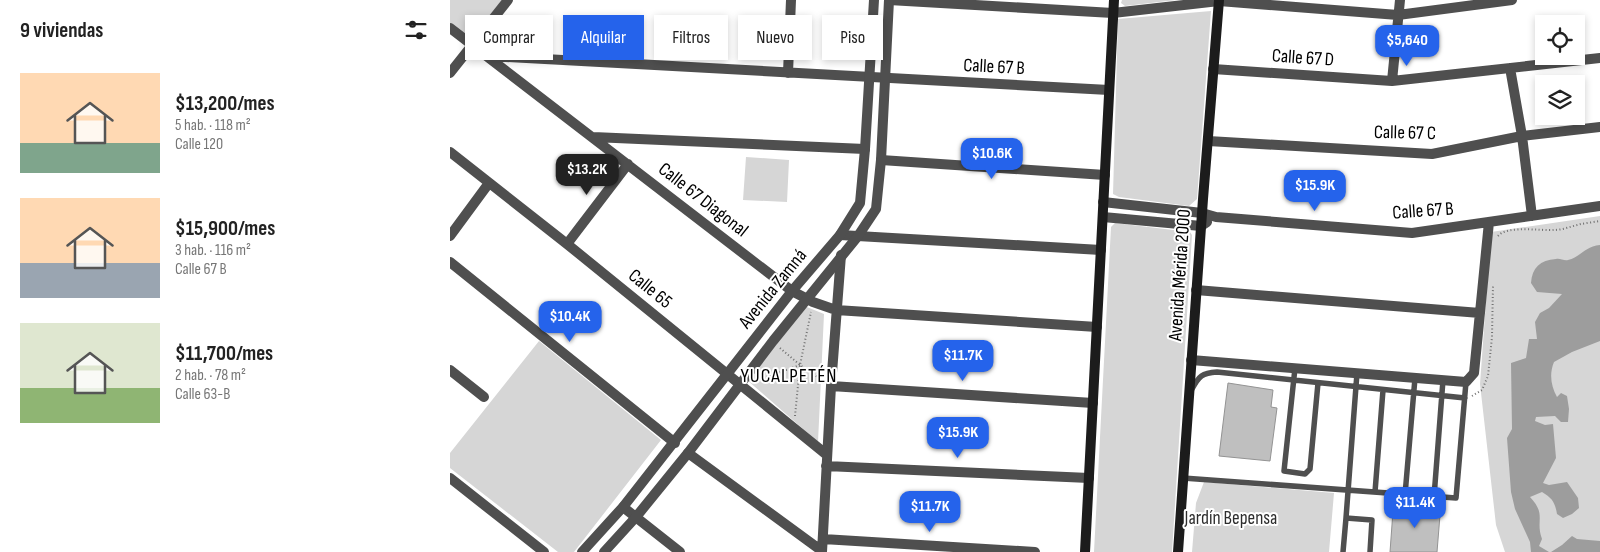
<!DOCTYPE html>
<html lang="es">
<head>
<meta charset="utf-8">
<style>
	body { margin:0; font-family:"Sofia Sans Condensed",sans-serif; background:#f6f6f6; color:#222; height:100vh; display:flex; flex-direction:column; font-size:19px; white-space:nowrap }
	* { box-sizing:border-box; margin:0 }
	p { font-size:16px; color:#767676 }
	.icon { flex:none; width:28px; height:28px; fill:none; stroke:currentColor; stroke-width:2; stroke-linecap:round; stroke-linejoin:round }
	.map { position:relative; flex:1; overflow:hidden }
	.drawer { display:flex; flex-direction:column; background:#fff; width:450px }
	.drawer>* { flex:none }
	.top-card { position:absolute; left:15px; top:15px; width:475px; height:45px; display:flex; gap:10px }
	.tools { position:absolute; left:1085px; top:15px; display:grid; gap:10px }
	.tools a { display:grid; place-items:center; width:50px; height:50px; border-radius:0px; background:#fff; box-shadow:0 2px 8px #0003; font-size:25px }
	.price { position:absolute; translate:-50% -42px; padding:0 11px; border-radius:10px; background:#2563eb; color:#fff; font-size:16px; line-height:32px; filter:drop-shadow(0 1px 2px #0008) }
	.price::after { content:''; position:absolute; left:50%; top:30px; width:15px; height:11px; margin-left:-8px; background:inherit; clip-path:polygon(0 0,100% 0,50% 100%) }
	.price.on { background:#222; color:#fff }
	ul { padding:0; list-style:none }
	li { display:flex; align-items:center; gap:15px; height:125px; padding:0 20px }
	li span { display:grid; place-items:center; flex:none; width:140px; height:100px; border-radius:0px; color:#555 }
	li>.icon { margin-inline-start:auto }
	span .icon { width:60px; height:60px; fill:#fffc; stroke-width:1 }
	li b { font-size:21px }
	h2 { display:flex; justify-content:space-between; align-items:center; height:60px; padding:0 20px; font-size:21px }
	.tag { padding:0 18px; border-radius:0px; background:#fff; box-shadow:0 2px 8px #0003; font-size:18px; line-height:45px }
	.tag.on { background:#2563eb; color:#fff }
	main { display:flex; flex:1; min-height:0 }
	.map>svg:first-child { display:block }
	.green { fill:#d6d6d6 }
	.water { fill:#9d9d9d }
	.building { fill:#bfbfbf; stroke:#939393 }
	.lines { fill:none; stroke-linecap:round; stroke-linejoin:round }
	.path { stroke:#717171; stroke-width:2; stroke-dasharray:1 2.5; stroke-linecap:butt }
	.service { stroke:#4f4f4f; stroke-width:5.5 }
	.minor { stroke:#4f4f4f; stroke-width:10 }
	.tertiary { stroke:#4f4f4f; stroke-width:10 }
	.secondary { stroke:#1c1c1c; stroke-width:10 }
	.labels { text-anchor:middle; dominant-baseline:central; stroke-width:4; stroke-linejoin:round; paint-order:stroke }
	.street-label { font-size:19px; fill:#000; stroke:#fff }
	.park-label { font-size:19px; fill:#2d2d2d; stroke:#fff }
	.neighbourhood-label { font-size:20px; letter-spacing:1px; fill:#000; stroke:#fff }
</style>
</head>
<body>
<main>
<section class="drawer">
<h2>9 viviendas<svg class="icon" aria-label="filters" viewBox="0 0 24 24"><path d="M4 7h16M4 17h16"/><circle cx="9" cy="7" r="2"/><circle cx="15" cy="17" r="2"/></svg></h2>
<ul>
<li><span style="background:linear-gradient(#ffd9b3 70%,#7fa58c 0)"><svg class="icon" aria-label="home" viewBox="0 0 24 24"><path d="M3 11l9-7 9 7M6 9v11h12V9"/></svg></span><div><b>$13,200/mes</b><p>5 hab. · 118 m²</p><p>Calle 120</p></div></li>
<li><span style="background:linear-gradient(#ffd9b3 65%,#9aa5b1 0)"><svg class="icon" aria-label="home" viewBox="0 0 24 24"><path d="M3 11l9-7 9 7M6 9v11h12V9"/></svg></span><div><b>$15,900/mes</b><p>3 hab. · 116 m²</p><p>Calle 67 B</p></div></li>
<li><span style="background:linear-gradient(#dfe7d0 65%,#8fb573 0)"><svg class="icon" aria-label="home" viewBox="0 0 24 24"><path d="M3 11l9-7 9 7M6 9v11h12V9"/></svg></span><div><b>$11,700/mes</b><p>2 hab. · 78 m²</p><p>Calle 63-B</p></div></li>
</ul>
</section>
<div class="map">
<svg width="1150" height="552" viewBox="0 0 1150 552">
	<rect width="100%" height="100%" fill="#fff"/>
	<path class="green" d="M0,0h52l-31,39 -21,-16z
		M672,0h54l-51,6 -4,-3z
		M761,11l-14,188 -8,7 -70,-9 -6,-3 5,-175z
		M296,157l43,3 -2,42 -44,-2z
		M1150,216v336h-95l-9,-27 -16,-141 11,-152z
		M665,223l75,9 2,3 -20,317h-78l17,-325z
		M352,305l22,9 -6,128 -71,-62z
		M89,341l122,99 -87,112h-16l-108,-84v-15z
		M754,482l130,11 -5,59h-137l4,-49z"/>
	<path class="water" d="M1150,245v96l-28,11 -18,10c-5,12 -3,24 3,35l4,-4 6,3 2,13 -1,13h-7l-6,-6 -19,1 -1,4 10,4 8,-1 3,34 -13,25 6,2 18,-3 11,16 1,10 -7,6 -9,4 -6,-4c-2,-12 -5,-16 -15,-22l-12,5c17,18 5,23 12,42l-3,7 10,6h-18l-1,-10 -15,-33 -4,-17 -4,-54 5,-9 -1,-66 15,-5 3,-19h8l-2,-17 5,-9 9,-5 13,-14 -25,-2 -6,-9c1,-15 9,-23 25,-24 4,-1 8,2 12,1 13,-3 17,-14 32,-15z
		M1122,536l5,3 23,2v11h-49l11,-7z"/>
	<path class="building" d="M778,383l45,7 -2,17 6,1 -7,53 -51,-5z
		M956,501l23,2 -1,11 12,1 -3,37h-47l3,-41 12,1z"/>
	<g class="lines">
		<path class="path" d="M1048,236c9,-11 43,-5 56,-6 9,0 18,-4 27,-6 6,-1 13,-2 19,-3
			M330,348l20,17 22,15
			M303,382l47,-17
			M1022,396l10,-6 6,-14 4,-39 1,-52
			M345,416l5,-51 11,-53"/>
		<path class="service" d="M845,368l-11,103 21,3 5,-5 8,-86
			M742,389c7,-13 10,-16 25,-17l248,26
			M733,478l273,20 10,-116
			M925,492l8,-102
			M955,495l10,-117
			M984,497l9,-117
			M896,518l11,-145
			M893,552l3,-34 26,2 -2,32"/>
		<path class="minor" d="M439,0l224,13 106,-12 179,14 114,-15
			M0,28l342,263 21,11 23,8 261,17
			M38,56l621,34
			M1060,68l12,68 10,80
			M763,69l179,12 208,-23
			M0,73l58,-73
			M338,73l3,-73
			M942,81l8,-81
			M143,137l272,12
			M758,141l224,13 90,-18 78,-9
			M0,152l117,92 260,211
			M431,160l224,15
			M653,202l99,11 14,4 196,16 188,-27
			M653,217l98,9 6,-4
			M390,235l261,15
			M0,236l39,-53
			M117,244l61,-80
			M0,262l225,181
			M746,290l284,23
			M741,360l275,22 8,-9 15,-151
			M0,370l34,27
			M381,386l262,17
			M238,453l134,98
			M376,466l263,12
			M0,478l94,74
			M173,507l57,45
			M373,539l212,13
			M372,552l9,-166 10,-131"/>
		<path class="tertiary" d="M132,552l41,-45 169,-216 48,-56 20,-32 5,-54 9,-149
			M154,552l32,-35 52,-64 85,-112 85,-105 18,-27 5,-49 8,-160"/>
		<path class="secondary" d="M635,552l29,-552
			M728,552l25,-353 16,-199"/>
	</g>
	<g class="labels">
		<g class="street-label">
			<text transform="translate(853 58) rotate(4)">Calle 67 D</text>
			<text transform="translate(544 67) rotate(3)">Calle 67 B</text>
			<text transform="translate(955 133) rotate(1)">Calle 67 C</text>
			<text transform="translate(253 200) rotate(38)">Calle 67 Diagonal</text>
			<text transform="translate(973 211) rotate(-4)">Calle 67 B</text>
			<text transform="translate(730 275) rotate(-86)">Avenida Mérida 2000</text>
			<text transform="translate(200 289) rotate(39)">Calle 65</text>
			<text transform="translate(323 289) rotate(-51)">Avenida Zamná</text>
		</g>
		<g class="park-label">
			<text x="781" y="518">Jardín Bepensa</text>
		</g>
		<g class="neighbourhood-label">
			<text x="339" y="376">YUCALPETÉN</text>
		</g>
	</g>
</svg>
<div class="tools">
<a><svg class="icon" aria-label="locate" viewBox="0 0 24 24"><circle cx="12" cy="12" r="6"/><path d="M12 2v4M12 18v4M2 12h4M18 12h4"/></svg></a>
<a><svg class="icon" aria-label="layers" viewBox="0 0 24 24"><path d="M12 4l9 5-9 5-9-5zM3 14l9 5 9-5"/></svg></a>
</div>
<b class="price" style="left:957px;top:67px">$5,640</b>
<b class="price" style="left:542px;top:180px">$10.6K</b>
<b class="price on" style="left:137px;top:196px">$13.2K</b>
<b class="price" style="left:865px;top:212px">$15.9K</b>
<b class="price" style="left:120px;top:343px">$10.4K</b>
<b class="price" style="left:513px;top:382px">$11.7K</b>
<b class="price" style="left:508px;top:459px">$15.9K</b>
<b class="price" style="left:965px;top:529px">$11.4K</b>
<b class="price" style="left:480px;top:533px">$11.7K</b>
<div class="top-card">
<a class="tag">Comprar</a>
<a class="tag on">Alquilar</a>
<a class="tag">Filtros</a>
<a class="tag">Nuevo</a>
<a class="tag">Piso</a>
</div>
</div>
</main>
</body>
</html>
